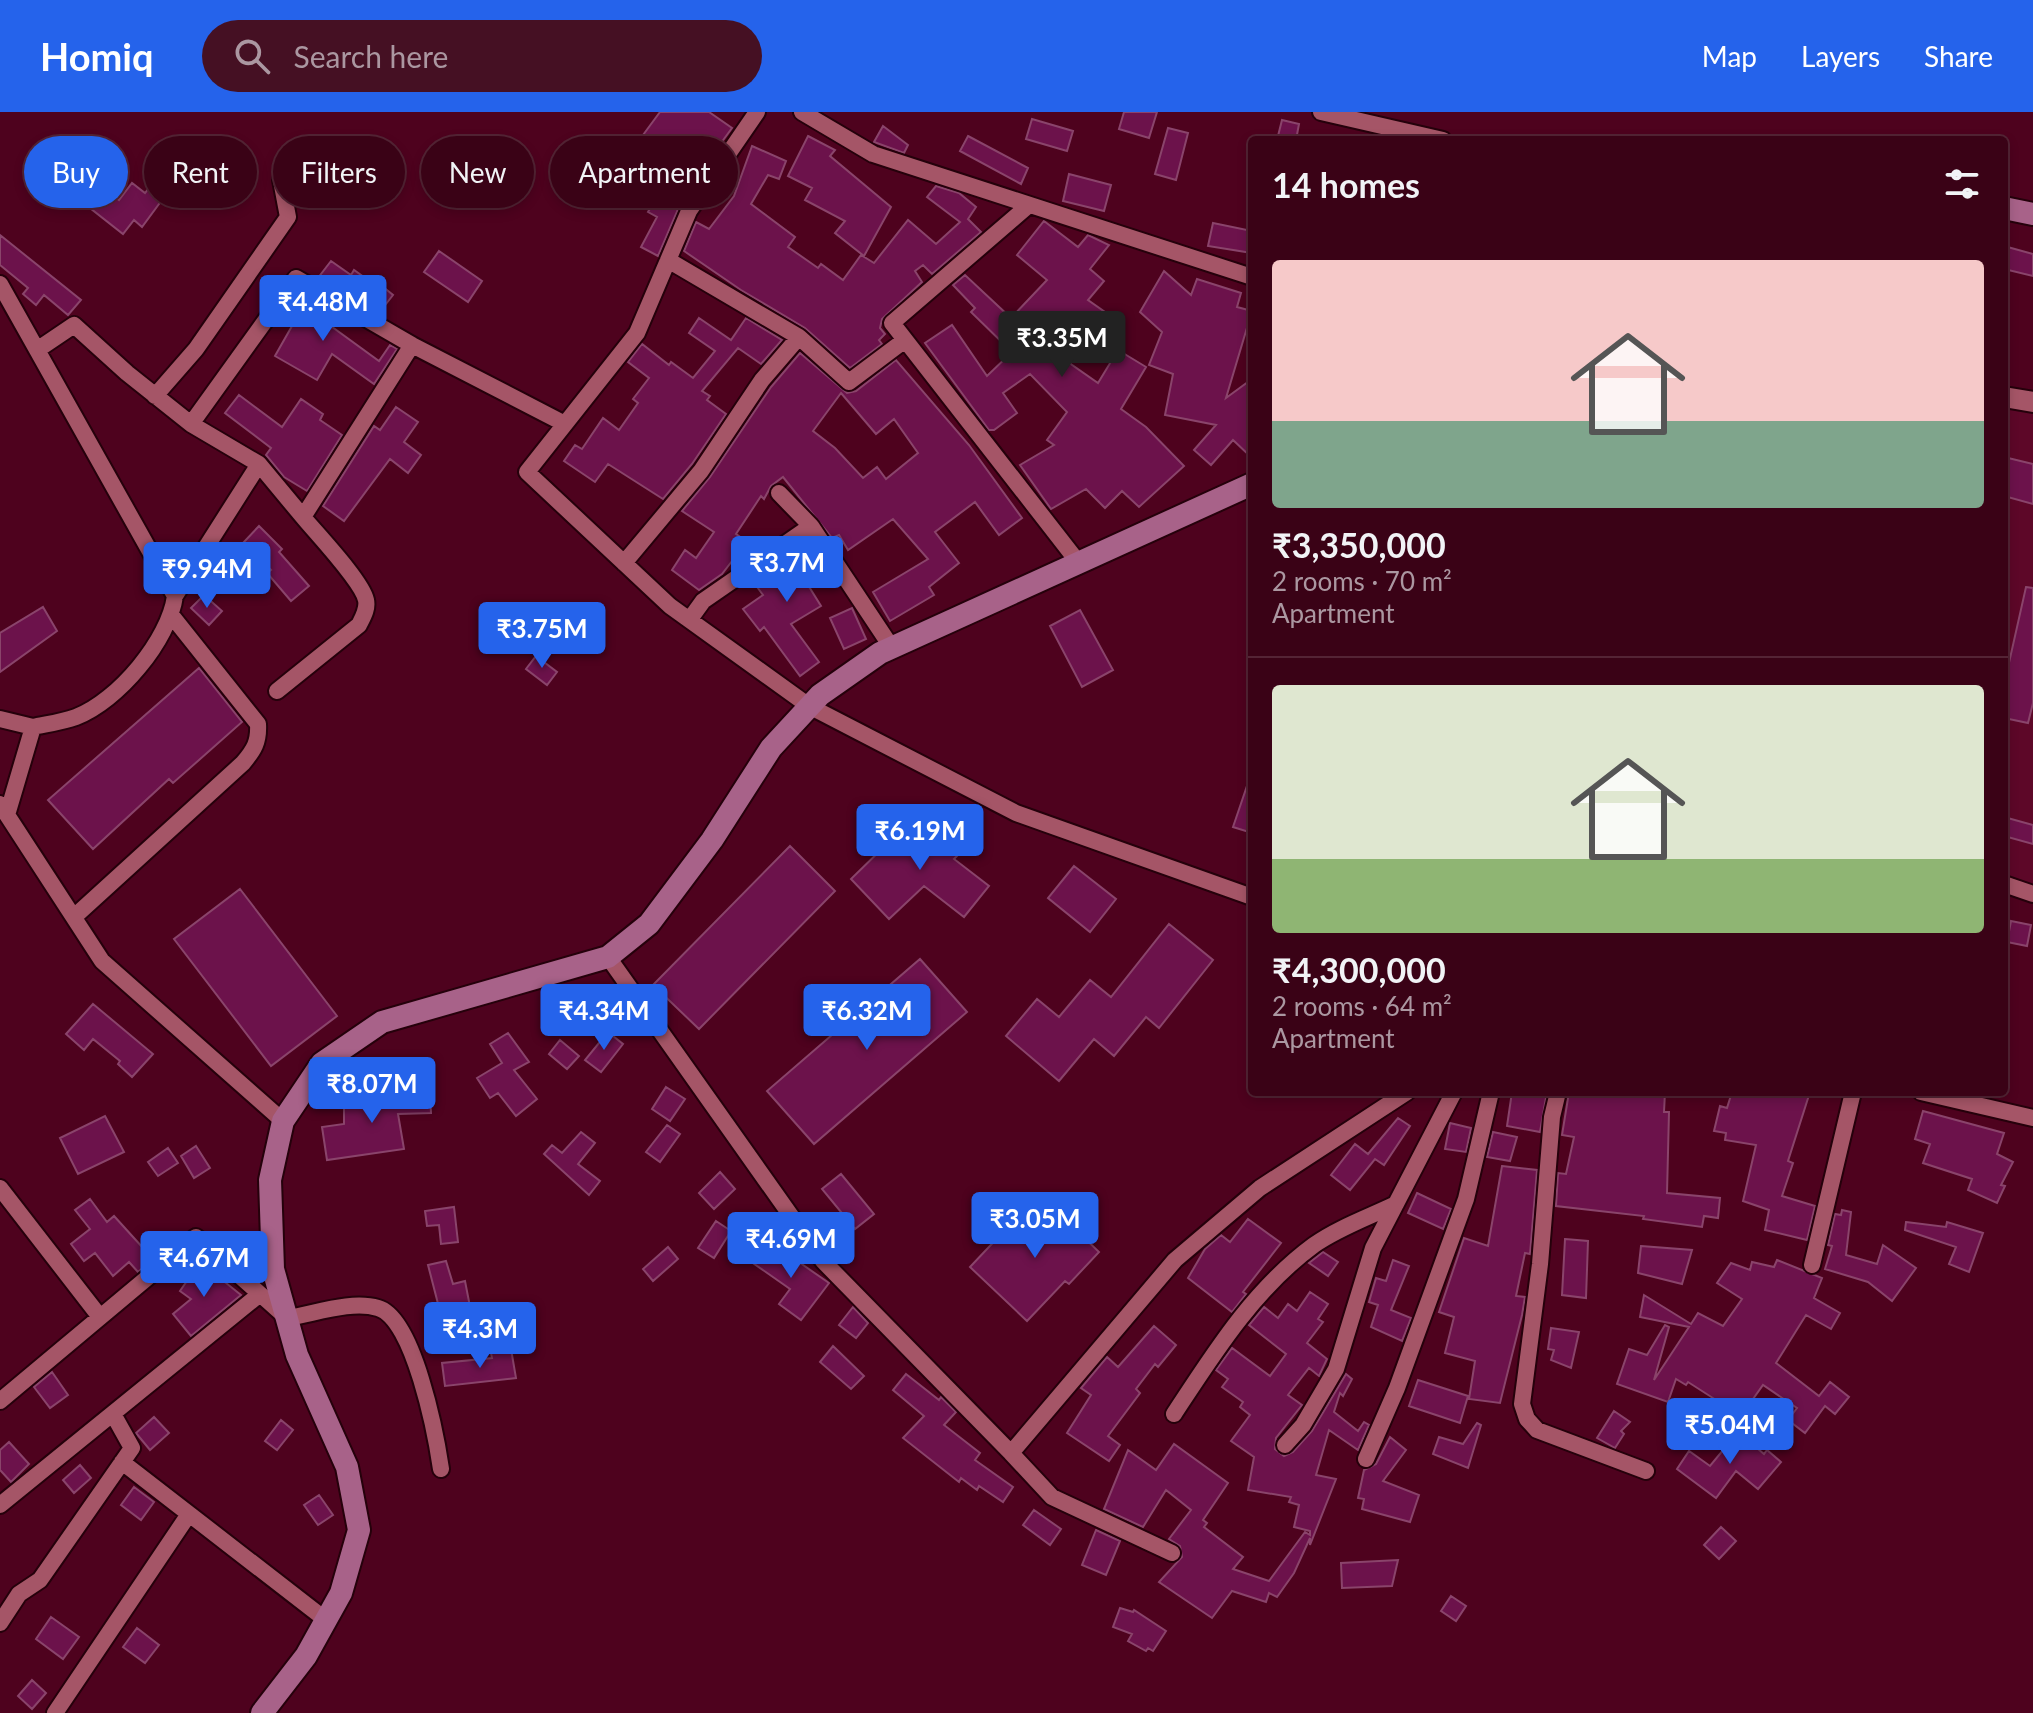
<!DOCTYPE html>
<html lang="en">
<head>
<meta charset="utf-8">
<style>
	body { margin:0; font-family:Lato,sans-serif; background:#451023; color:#f1f3f6; height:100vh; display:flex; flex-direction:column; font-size:30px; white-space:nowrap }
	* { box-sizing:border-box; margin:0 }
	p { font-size:26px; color:#ab97a1 }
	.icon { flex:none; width:44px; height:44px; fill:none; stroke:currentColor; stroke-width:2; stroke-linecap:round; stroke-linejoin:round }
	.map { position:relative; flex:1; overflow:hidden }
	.sheet { position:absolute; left:1248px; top:24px; width:760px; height:960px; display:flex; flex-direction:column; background:#3a0216; border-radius:8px; box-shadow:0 4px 12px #0003,0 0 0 2px #542435 }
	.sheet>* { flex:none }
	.hud { position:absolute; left:24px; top:24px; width:760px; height:72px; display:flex; gap:16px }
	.price { position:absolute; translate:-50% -68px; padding:0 18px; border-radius:8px; background:#2563eb; color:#fff; font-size:26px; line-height:52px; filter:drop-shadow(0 2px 4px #0008) }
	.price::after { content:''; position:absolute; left:50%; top:48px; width:24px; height:18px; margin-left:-12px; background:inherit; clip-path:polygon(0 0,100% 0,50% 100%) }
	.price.selected { background:#222; color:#fff }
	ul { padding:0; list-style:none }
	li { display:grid; align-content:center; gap:16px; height:424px; padding:0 24px }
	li+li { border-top:2px solid #542435 }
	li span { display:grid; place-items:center; height:248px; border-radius:8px; color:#555 }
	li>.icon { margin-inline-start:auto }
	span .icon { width:144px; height:144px; fill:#fffc; stroke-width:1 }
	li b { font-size:34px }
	h2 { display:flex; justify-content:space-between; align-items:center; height:96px; padding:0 24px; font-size:34px }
	.pill { padding:0 28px; border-radius:36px; background:#3a0216; box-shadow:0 4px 12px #0003,0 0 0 2px #542435; font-size:28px; line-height:72px }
	.pill.selected { background:#2563eb; color:#fff }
	header { display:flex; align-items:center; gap:48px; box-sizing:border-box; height:112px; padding:0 40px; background:#2563eb; color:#fff }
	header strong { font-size:38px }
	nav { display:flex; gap:44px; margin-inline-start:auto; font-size:28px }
	.search { width:560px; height:72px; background:#451023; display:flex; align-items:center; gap:20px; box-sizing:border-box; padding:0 28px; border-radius:44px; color:#ab97a1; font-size:30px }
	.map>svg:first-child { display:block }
	.built { fill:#5d0728 }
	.building { fill:#6c124b; stroke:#8a446b; stroke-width:2; fill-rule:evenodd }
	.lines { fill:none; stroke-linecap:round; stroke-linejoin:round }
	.minor-casing { stroke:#25010b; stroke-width:20 }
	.tertiary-casing { stroke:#25010b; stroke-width:24 }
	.secondary-casing { stroke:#25010b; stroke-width:26 }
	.minor { stroke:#a55567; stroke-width:16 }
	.tertiary { stroke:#a55567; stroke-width:20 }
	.secondary { stroke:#a86289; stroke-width:22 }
</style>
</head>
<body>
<header>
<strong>Homiq</strong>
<div class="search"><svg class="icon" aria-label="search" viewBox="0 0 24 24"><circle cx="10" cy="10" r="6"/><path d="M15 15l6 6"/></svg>Search here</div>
<nav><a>Map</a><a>Layers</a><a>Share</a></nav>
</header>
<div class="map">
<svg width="2033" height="1601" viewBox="0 0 2033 1601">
	<rect width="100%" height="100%" fill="#4e021e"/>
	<path class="built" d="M2004,285l29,5v492l-29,-10z"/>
	<path class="building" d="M660,0h49l23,16 -25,34 -36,-25 -10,13 -18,-15z
		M1124,0h33l-8,26 -30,-9z
		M1032,7l41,12 -6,20 -41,-12z
		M1282,8l17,4 -3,16h-19z
		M883,14l25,19 -4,8 -30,-11z
		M1168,16l20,5 -12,47 -21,-6z
		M808,24l27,14 -5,6 61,51 -27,49 -29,-23 10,-12 -40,-21 7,-12 -24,-12z
		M968,24l60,32 -7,16 -61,-33z
		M752,34l34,15 -7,18 -11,-4 -17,29 44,33 -7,10 30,21 3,-4 22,16 18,-25 13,8 34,-43 28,24 24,-22 -33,-25 9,-11 23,7 17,14 -8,12 13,13 -49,42 -9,-9 -8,6 7,11 -40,37 -2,9 5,6 -6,6 3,4 -32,24 -45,-40 -64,-38 -57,-39 12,-29 13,7 25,-33z
		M664,59l28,15 -13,21 -21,49 -17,-9 16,-30 -9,-5 9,-15 -5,-2z
		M1069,62l42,11 -7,26 -41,-10z
		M156,67l14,10 -28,38 -8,-7 -11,14 -33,-26 16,-19 13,11 13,-17 13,10z
		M1044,109l34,26 10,-12 21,10 -19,24 14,12 -16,19 24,17 -44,45 30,21 20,-33 28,17 -25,42 25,18 38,39 -45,41 -17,-16 -17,17 -19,-19 -35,20 -31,-44 34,-20 -7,-5 20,-28 -37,-38 -27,19 14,20 -23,17h-5l-64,-87 27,-18 35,51 25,-24 -41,-40 4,-4 -22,-23 12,-10 46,43 36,-38 -30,-25z
		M1213,111l39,8v22l-44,-7z
		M0,123l81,65 -13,15 -24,-20 -8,10 -13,-11 5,-6 -28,-23z
		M2004,134l29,8v22l-29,-7z
		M439,139l43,30 -14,21 -44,-30z
		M331,149l20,14 3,-5 21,15 2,-3 16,13 -14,18 -33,-23 -2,3 -26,-15z
		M1164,159l27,24 6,-16 44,14 -4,14 15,4 -26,87 26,-19v79l-19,-18 -22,25 -17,-15 22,-25 -51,-10 8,-41 -24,-9 13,-33 -22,-20z
		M299,180l32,19 -7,10 55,40 11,-16 7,4 -23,35 -42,-30 -15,26 -42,-24 17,-30 -11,-8z
		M699,206l32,22 15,-22 36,22 -21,24 -23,-16 -36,43 8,5 -3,4 19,14 -34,50 -29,35 -55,-35 -13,18 -31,-21 11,-16 7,4 21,-31 16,12 19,-27 -5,-4 16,-21 -21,-16 14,-18 27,21 2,-3 22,16 22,-27 -26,-18z
		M800,241l47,40 9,-2 40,-31 73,85 53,73 -23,17 -24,-33 -40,30 24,31 -30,24 5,8 -44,26 -17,-29 55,-33 -35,-40 -45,31 -9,-15 -7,3 -49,-61 -12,9 -7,13 -3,-3 -25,38 3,2 -3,5 15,13 -11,8 -4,-6 -14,18 -23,16 -27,-20 13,-20 11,8 18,-26 -32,-21 28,-34 61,-90zM841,281l35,41 18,-15 24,34 -32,26 -9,-12 -14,11 -28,-30 -22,-17z
		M239,283l43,32 19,-28 22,15 -3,6 22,15 -35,56 -23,-14 -18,-22 5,-7 -46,-35z
		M396,295l22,15 -14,20 17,13 -13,18 -18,-14 -46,62 -21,-15 51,-80 6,4z
		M2004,345l29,7v40l-29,-8z
		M259,414l23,23 -3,3 30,34 -18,15 -24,-28 4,-3 -28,-27z
		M808,429l15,23 -20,13 18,29 -30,18 28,38 -19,14 -36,-49 -4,4 -17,-22 20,-14 -11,-15z
		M2026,475l7,1v115l-5,20 -24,-5v-33z
		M204,483l18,16 -13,14 -18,-17z
		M43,495l14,24 -57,41v-39z
		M852,496l14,31 -22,10 -14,-31z
		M1080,498l33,60 -31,17 -32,-61z
		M536,544l21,16 -10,13 -21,-16z
		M199,556l43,54 -69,61 -4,-4 -76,70 -45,-49z
		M1249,668l3,1v52l-19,-6z
		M926,702l36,37 -8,8 35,27 -25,31 -40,-31 -35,33 -38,-40 39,-38 4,4z
		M2004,705l29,8v19l-29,-8z
		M790,734l45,45 -136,138 -46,-44z
		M1074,754l42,33 -26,33 -42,-34z
		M240,777l97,127 -66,50 -97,-127z
		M2011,809l20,4 -4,21 -20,-4z
		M1169,812l44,36 -54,68 -13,-11 -32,39 -20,-17 -35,42 -53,-45 31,-37 22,18 31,-37 21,17z
		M920,847l47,53 -153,132 -47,-53z
		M93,892l60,50 -21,23 -14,-13 2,-3 -27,-22 -9,11 -18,-16z
		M608,920l15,12 -22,28 -16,-12z
		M508,921l21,29 -15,8 23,29 -21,17 -18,-23 -8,5 -13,-20 25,-15 -12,-19z
		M560,928l19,16 -12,13 -18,-15z
		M666,975l19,12 -15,22 -18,-12z
		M1512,980h35l-7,40 -33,-6z
		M1569,980h96l-1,20h5l-2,81 53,5 -2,20 -14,-2 -2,11 -59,-8 1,-3 -88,-10 2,-33 8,1 8,-37 -12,-2z
		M1732,980h78l-22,69 5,2 -11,33 33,10 -8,34 -42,-10 4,-20 -26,-9 13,-56 -31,-5 1,-7 -12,-2 6,-25 7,2z
		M430,982l1,19 -33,1 6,35 -77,11 -5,-33 22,-3v-28z
		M1923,999l81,22 -7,21 16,8 -12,23 4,1 -8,17 -29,-13 4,-11 -49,-16 7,-19 -15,-5z
		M105,1004l19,36 -46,22 -18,-36z
		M1398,1006l12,8 -26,39 -9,-6 -25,31 -19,-15 24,-31 13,10z
		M1450,1011l21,5 -5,24 -21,-3z
		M667,1013l13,9 -20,28 -14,-10z
		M581,1020l14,11 -17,21 22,17 -11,14 -45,-41 8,-9 10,8z
		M1493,1020l24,5 -7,24 -23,-4z
		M196,1034l14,22 -16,10 -13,-22z
		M168,1036l10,15 -20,13 -10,-14z
		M1502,1054l35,4 -7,84 -5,-1 -9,43 9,1 -3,18 -22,88 -31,-4 6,-38 -30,-8 9,-36 -15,-5 25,-74 24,8z
		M720,1060l15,17 -21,20 -15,-16z
		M841,1062l33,40 -19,15 -33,-40z
		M1417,1081l34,16 -8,20 -35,-16z
		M90,1087l17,23 7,-6 39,43 -15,13 -9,-10 -16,14 -18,-23 -11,8 -13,-17 19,-15 -15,-19z
		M1044,1087l55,53 -30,32 -4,-3 -38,40 -57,-54 35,-37 5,5z
		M454,1095l4,35 -17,2 -2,-19 -12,1 -2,-15z
		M1842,1098l9,2 -5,43 31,9 6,-19 33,23 -24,33 -24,-19 -43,-13 7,-23 -4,-1 7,-31 6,1z
		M1248,1107l33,24 -38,49 3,2 -14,18 -44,-34 17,-29 16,-14 9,7z
		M716,1109l15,10 -17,27 -16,-10z
		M1906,1110l40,5 1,-5 36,11 -14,39 -20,-8 7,-17 -51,-17z
		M1565,1127l23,2 -2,57 -24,-3z
		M764,1131l27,18 2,-3 36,25 -28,37 -22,-16 11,-15 -40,-28z
		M1641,1134l51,4 -10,34 -44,-11z
		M668,1135l10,12 -25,22 -10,-12z
		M1323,1140l15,10 -10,14 -19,-13z
		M1393,1148l16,6 -18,44 20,8 -9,23 -31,-14 7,-22 -9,-3 7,-24 10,3z
		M1777,1148l45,18 -8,20 26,15 -9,16 -25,-14 -30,48 43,33 11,-14 19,15 -14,17 -10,-8 -20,27 -17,-13 9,-12 -34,-23 -22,31 -53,-34 -2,3 -10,-6 -8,23 -51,-18 12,-35 18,6 18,-30 4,2 -15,53 35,-53 -49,-10 4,-22 47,29 7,-11 25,13 19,-27 -25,-16 14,-20 19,7 2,-8 22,5z
		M446,1149l7,23 12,-3 7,36 -29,6 -15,-58z
		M200,1150l41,33 -50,41 -18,-22 18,-15 -11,-8z
		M1310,1180l18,12 -10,15 5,3 -16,21 20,16 -8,17 -10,-8 -21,27 14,10 -26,33 -1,11 9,7 9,-4 19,-21 34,-57 6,5 -9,17 -3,-3 -6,19 24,19 6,-9 5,3 -11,25 -29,-20 -13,45 20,4 -26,66v-7l-16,35 -17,24 -8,-4 -3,9 -34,-11 -20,27 -53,-36 23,-25 -2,-11 -11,-7 22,-29 -25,-20 -23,37 -39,-18 24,-59 28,20 18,-26 54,39 -25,37 4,3 -3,4 39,30 -10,12 36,12 36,-49 5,3v-4l-16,-4 5,-22 -10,-3 2,-5 -43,-7 6,-33 -23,-16 19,-26 -10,-8 3,-5 -21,-15 6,-8 -12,-9 16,-22 38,28 16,-22 -37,-29 15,-18 14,11 10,-14 9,7z
		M853,1195l15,16 -12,15 -17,-13z
		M1154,1214l22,19 -18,22 -3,-3 -19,25 4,4 -32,43 12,9 -11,16 -42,-28 24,-38 -10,-7 26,-31 11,10z
		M1551,1216l28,4 -8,36 -20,-8 3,-10 -6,-1z
		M833,1234l31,30 -13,13 -31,-27z
		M511,1237l5,29 -71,8 -3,-23 50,-5 -1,-5z
		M52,1260l16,23 -18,13 -16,-21z
		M906,1262l33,26 2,-3 15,15 -12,13 36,28 -5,7 38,27 -10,15 -24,-16 -2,4 -16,-12 -2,4 -56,-44 21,-22 -31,-26z
		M1418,1268l50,16 -8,27 -51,-17z
		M1614,1299l16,11 -9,9 3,3 -9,14 -18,-10z
		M154,1305l15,16 -19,17 -14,-17z
		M281,1308l12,10 -16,20 -12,-9z
		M1477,1311l4,2 -13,43 -35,-14 6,-17 24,7z
		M1738,1320l26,22 3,-4 14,12 -23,27 -22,-18 -20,27 -39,-29 12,-18 21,15z
		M1390,1325l16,13 -23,31 36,14 -9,27 -48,-13 2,-10 -6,-1 6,-28 12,-6z
		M9,1330l20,22 -18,18 -11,-12v-20z
		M80,1353l11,13 -17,15 -11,-13z
		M134,1375l20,15 -13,18 -20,-15z
		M319,1383l14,20 -15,10 -14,-20z
		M1034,1398l27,19 -11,16 -27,-20z
		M1721,1415l15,14 -17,18 -15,-14z
		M1096,1418l24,11 -14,34 -24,-10z
		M1398,1448l-6,26 -50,2 -1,-25z
		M1451,1484l15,10 -10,15 -15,-10z
		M1120,1496l13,4 1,-2 32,21 -13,20 -5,-3 -2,3 -18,-10 4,-7 -19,-7z
		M51,1505l28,20 -16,22 -27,-20z
		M137,1516l22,17 -14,18 -22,-16z
		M32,1568l14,13 -14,16 -14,-13z"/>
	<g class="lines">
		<g class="minor-casing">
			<path id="minor" d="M757,0l-68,99 -52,122 -110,139 143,134 139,100 207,107 236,84
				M802,0l71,42 379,123
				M1321,0l122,28
				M1029,93l-137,118 186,239
				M0,172l175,312c-6,44 -57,105 -99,121 -14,5 -29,7 -43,10
				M799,225l50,45 56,-42
				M412,233l153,79
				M37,238l37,-25 53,48 64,51
				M155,284l41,-47 92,-132 -7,-37
				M779,381l32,33
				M624,451l77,-92 61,-91 37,-43 -131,-77
				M175,484l84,-132 44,53 109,-172 -116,-67 -105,146 68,40
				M690,507l13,-18 108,-75 81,122
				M277,579l82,-66c4,-8 9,-16 7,-25 -4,-19 -49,-66 -63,-83
				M0,607l33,8 -26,88
				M0,692l102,157 181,160
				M2004,772l29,10
				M74,805l169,-154c11,-13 16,-21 15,-39l-86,-108
				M608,845l215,304 188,192 164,-193 85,-72 147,-96
				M1558,980l-6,25 -12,147 -18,140 5,15 10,11 109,41
				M1921,980l112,26
				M0,1076l100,129
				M1812,1153l41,-173
				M0,1289l196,-164 91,81c27,-4 64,-18 91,-10 36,10 58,127 63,161
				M1174,1302c40,-61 80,-125 140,-169 24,-17 55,-28 82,-41
				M1285,1333l18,-20 33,-56 37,-121 81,-156
				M1011,1341l41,44 120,56
				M1366,1347l31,-71 69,-189 25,-107
				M122,1350l204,158
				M0,1393l260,-211
				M0,1511l19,-29 21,-14 92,-132 -19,-34
				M55,1601l134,-199"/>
		</g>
		<g class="tertiary-casing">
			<path id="tertiary" d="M2004,285l29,5"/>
		</g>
		<g class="secondary-casing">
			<path id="secondary" d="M2004,96l29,6
				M262,1601l44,-57 35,-63 18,-63 -12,-63 -50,-112 -24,-86 -3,-89 13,-59 39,-58 60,-41 226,-65 41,-33 63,-84 59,-92 49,-53 60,-42 372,-169"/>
		</g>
		<use href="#minor" class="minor"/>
		<use href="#tertiary" class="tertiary"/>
		<use href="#secondary" class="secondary"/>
	</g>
</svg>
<b class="price" style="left:323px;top:231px">₹4.48M</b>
<b class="price selected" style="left:1062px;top:267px">₹3.35M</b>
<b class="price" style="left:787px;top:492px">₹3.7M</b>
<b class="price" style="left:207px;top:498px">₹9.94M</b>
<b class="price" style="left:542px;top:558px">₹3.75M</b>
<b class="price" style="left:920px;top:760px">₹6.19M</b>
<b class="price" style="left:604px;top:940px">₹4.34M</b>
<b class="price" style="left:867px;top:940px">₹6.32M</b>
<b class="price" style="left:372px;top:1013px">₹8.07M</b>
<b class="price" style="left:1035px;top:1148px">₹3.05M</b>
<b class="price" style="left:791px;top:1168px">₹4.69M</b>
<b class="price" style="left:204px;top:1187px">₹4.67M</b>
<b class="price" style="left:480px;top:1258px">₹4.3M</b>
<b class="price" style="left:1730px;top:1354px">₹5.04M</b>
<div class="hud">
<a class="pill selected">Buy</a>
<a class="pill">Rent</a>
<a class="pill">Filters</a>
<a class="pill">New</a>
<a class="pill">Apartment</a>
</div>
<section class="sheet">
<h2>14 homes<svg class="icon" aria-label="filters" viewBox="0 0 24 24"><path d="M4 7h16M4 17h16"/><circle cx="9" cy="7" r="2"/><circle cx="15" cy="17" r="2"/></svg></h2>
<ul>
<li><span style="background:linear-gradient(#f6c9c9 65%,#7fa58c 0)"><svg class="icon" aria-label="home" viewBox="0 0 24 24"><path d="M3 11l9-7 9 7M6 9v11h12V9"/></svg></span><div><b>₹3,350,000</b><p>2 rooms · 70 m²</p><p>Apartment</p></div></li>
<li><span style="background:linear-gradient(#dfe7d0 70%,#8fb573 0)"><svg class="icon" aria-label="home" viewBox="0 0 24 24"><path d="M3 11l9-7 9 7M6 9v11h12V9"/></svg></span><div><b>₹4,300,000</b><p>2 rooms · 64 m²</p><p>Apartment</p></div></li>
</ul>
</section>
</div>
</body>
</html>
